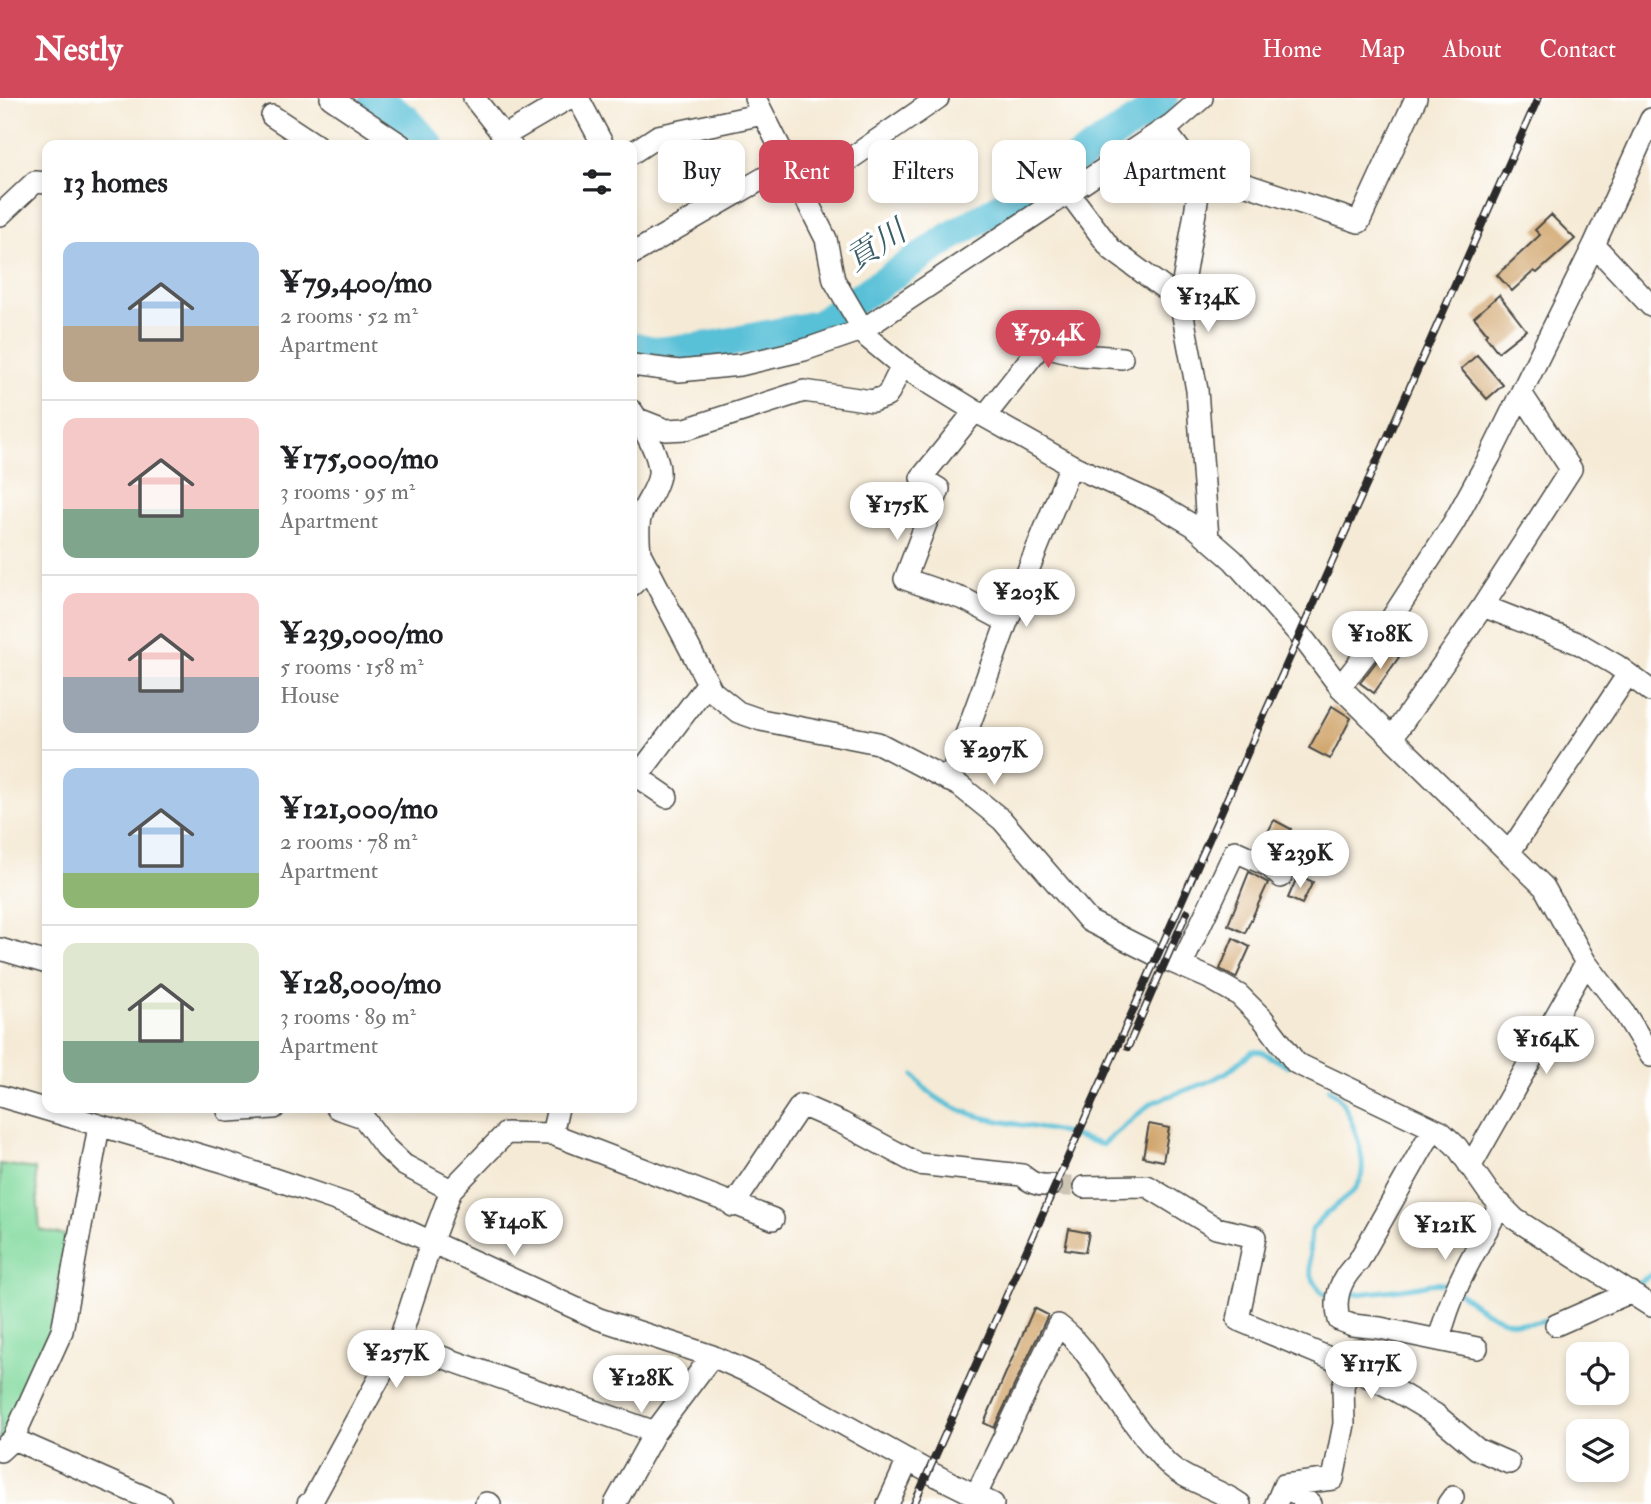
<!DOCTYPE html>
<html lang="en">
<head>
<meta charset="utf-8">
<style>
	body { margin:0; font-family:"IM FELL Double Pica","Noto Serif JP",serif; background:#f6f6f6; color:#202124; height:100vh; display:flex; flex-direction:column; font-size:26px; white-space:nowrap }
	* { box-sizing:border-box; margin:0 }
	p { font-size:23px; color:#757577 }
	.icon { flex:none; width:38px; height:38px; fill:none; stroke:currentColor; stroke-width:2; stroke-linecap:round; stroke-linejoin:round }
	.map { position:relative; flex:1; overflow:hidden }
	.details { position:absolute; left:42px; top:42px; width:595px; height:973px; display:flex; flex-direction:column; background:#fff; border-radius:14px; box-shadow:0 4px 10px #0003 }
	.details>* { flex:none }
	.guide { position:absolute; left:658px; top:42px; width:665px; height:63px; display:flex; gap:14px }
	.tools { position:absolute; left:1566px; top:1244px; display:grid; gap:14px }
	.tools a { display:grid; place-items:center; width:63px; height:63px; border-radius:14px; background:#fff; box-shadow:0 4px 10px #0003; font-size:35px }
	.price { position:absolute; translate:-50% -60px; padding:0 16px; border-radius:24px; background:#fff; color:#222; font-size:23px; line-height:46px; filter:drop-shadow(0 2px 4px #0008) }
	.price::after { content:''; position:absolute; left:50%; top:42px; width:21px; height:16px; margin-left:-10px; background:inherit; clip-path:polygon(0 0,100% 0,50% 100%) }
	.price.on { background:#d1495b; color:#fff }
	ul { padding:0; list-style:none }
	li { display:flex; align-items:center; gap:21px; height:175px; padding:0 21px }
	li+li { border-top:2px solid #e0e0e0 }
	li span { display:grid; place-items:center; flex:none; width:196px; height:140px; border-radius:14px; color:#555 }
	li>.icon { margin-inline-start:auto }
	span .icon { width:84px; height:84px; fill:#fffc; stroke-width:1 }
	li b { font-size:30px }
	h2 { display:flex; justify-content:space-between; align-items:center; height:84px; padding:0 21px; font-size:30px }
	.pill { padding:0 24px; border-radius:14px; background:#fff; box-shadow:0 4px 10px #0003; font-size:24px; line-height:63px }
	.pill.on { background:#d1495b; color:#fff }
	header { display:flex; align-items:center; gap:42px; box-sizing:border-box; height:98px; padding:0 35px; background:#d1495b; color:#fff }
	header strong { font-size:33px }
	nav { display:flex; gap:38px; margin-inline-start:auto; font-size:24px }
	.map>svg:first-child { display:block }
	.green { fill:#83da9f; stroke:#578265; stroke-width:2 }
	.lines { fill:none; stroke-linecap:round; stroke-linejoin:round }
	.stream { stroke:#59c0d7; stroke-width:5 }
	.river { stroke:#59c0d7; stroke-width:30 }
	.building { fill:#d2a76f }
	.minor-tunnel { stroke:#cdc4b3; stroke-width:21; stroke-dasharray:21 10; stroke-linecap:butt }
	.minor-casing { stroke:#494844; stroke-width:24 }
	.minor { stroke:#fff; stroke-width:21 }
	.rail-casing { stroke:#2b2b2b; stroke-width:8 }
	.rail { stroke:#fff; stroke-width:5; stroke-dasharray:16; stroke-linecap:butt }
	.labels { text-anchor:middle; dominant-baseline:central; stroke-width:7; stroke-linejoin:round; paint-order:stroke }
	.water-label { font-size:32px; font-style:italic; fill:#3b5f67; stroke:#fff }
</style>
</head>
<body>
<header>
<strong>Nestly</strong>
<nav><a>Home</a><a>Map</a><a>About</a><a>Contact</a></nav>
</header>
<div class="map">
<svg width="1651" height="1406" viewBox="0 0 1651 1406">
	<rect width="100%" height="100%" fill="#fff"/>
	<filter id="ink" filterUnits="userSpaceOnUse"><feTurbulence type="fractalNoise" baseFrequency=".0143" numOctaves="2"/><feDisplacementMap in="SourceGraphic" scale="14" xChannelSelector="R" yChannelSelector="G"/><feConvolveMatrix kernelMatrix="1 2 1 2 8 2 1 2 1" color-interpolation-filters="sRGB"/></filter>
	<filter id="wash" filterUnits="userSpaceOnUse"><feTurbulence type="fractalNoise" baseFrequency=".00686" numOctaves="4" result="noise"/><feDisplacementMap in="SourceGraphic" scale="28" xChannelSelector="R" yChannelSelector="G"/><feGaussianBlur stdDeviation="1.57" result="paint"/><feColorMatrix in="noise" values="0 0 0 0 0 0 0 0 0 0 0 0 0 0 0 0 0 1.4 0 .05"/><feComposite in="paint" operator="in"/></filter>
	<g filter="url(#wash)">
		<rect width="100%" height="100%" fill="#f5ead5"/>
		<path class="green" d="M0,1066l35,5 5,61 25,5 -11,84 -47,117 -7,6z"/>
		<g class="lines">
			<path class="stream" d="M914,977c29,43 89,46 136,55 17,3 35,9 52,15l49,-42 59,-22 17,-9 26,-21 9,1 25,14
				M1329,991c15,10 20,26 26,42 24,70 -15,58 -44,100 -2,24 -6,49 15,65h6
				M1633,1188l18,-11
				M1460,1195c28,23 55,39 92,25
				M1345,1197c23,-2 46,-4 69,-8 13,-2 24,-7 38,0"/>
			<path class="river" d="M374,0l32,21 23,26
				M632,248l25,6 54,-6 107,-21 132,-88 82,-49 111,-72 20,-18"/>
		</g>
		<g id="blocks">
			<path class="building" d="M1551,117l24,24 -38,34 -3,-2 -22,20 -15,-16 43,-40 -5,-5z
				M1499,197l27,35 -28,22 -13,-17 2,-2 -13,-16z
				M1477,257l26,30 -16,14 -26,-30z
				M1386,551l13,8 -25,36 -14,-10z
				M1332,608l19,12 -21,41 -21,-11z
				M1274,722l17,9 -12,24 -17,-9z
				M1249,774l19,11 -23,50 -17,-8z
				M1298,777l15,7 -11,22 -14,-6z
				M1233,840l17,9 -14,31 -16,-9z
				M1149,1026l20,4 -6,33 -20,-4z
				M1069,1131l20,4 -4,19 -20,-3z
				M1034,1210l14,7 -54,113 -10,-5z"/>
		</g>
	</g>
	<g filter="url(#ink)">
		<use href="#blocks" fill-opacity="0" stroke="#494844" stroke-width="2"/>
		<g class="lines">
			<path class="minor-tunnel" d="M1051,1087l33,2"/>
			<g class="minor-casing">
				<path id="minor" d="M331,0l70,47
					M474,0l37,47
					M578,0l25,47
					M755,0l71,141 8,41 34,58 34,28 73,45 96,54 86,39 37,22 39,34 73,82 34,45 204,200 42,76 38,49 27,44
					M272,18l44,29
					M1164,31l37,49
					M504,38l65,-38
					M632,55l26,-17 105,-22
					M802,94l136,-94
					M1069,95l42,56 69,51 17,90 11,148
					M0,117l35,-33 12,1
					M1594,147l57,61
					M632,156l156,-90
					M1180,202l21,-122 10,-5 148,49 57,-124
					M632,267l47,6 61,-6 64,-15 58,-20 310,-206 30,-26
					M632,313c10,15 29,45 27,64 -2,15 -13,26 -18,40 -4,12 -2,25 -1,38l72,138 26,21 23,8 117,23 82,43 42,34 87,101 67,34 53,23 30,17 24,24 33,44 145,69 16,15 32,46 26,26 136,87
					M975,313l-54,67 18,11 -34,90 61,21 41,22
					M985,318l56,-71 39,10 42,3
					M638,321l28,11 20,-1 118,-38 68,10 15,-5 15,-30
					M632,487l17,-16
					M1483,508l97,38 36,21 35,26
					M1340,589l42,-54 72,-111 36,-66 104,-211 57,-126
					M1392,640l91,-132 88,-137 -50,-76
					M632,675l35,24
					M637,679l71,-94
					M949,683l58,-159 64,-157
					M1509,755l119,-179
					M0,851l47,14
					M1181,868l54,-115 34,15 12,11
					M0,998l224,66 129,44 246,113 113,37 45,20 172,96 64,32
					M337,1010l26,9 22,30 19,18 47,25
					M228,1013l46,-3
					M1433,1031l-75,133c-17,16 -25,35 -19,58l13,5 28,3 97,20
					M552,1036l6,-26
					M1470,1069l116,-204
					M1084,1089l63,-1 69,42 39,9 -17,83 106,44 49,25 42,25 42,35 32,14
					M733,1108l68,-101 41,18 76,41 104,11c9,8 16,11 29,10
					M1556,1227l75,-33
					M1439,1242c13,-53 36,-88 62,-136
					M399,1244l256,90
					M13,1341l148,65
					M0,1353l13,-12 49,-108 37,-205
					M1284,1387l27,19
					M976,1397l82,-170c24,18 34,38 51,62 17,26 35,51 56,74 20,21 51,26 75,43
					M486,1405l4,1
					M308,1406l4,-3 87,-159 32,-99 20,-53 55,-57 46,1 221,85
					M615,1406l40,-72 57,-76
					M888,1406l20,-44
					M1276,1406l8,-19 49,-6 11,-55 -1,-38 7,-19
					M1448,1406l5,-7"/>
			</g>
			<use href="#minor" class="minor"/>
			<g class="rail-casing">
				<path id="rail" d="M1128,949l59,-135
					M914,1406l624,-1406"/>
			</g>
			<use href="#rail" class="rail"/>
		</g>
	</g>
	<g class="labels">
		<g class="water-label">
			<text transform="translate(876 148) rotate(-33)">貢川</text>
		</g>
	</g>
</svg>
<div class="tools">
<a><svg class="icon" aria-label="locate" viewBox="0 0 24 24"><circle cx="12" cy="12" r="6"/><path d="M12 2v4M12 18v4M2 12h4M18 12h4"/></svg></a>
<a><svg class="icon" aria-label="layers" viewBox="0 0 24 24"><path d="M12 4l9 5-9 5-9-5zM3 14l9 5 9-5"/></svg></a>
</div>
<b class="price" style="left:1208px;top:236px">¥134K</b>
<b class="price on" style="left:1048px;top:272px">¥79.4K</b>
<b class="price" style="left:897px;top:444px">¥175K</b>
<b class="price" style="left:1026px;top:531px">¥203K</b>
<b class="price" style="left:1380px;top:573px">¥108K</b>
<b class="price" style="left:994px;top:689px">¥297K</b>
<b class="price" style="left:1300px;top:792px">¥239K</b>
<b class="price" style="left:1546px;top:978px">¥164K</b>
<b class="price" style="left:514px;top:1160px">¥140K</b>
<b class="price" style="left:1445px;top:1164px">¥121K</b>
<b class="price" style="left:396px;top:1292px">¥257K</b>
<b class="price" style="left:1371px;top:1303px">¥117K</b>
<b class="price" style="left:641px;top:1317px">¥128K</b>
<div class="guide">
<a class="pill">Buy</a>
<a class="pill on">Rent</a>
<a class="pill">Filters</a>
<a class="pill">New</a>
<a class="pill">Apartment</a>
</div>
<section class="details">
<h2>13 homes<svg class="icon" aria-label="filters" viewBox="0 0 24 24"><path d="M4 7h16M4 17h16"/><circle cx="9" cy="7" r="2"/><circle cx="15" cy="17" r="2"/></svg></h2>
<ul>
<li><span style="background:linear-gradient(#a9c7e8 60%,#b9a48a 0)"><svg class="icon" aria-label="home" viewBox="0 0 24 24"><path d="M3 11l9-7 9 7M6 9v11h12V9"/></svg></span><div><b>¥79,400/mo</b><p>2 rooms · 52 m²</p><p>Apartment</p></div></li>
<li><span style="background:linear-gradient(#f6c9c9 65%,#7fa58c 0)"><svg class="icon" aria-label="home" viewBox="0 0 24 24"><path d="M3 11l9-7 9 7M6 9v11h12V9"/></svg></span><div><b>¥175,000/mo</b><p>3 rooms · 95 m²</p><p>Apartment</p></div></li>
<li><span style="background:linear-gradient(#f6c9c9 60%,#9aa5b1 0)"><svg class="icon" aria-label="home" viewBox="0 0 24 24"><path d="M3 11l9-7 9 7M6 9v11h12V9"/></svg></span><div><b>¥239,000/mo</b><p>5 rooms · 158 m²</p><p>House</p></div></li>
<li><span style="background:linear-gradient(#a9c7e8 75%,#8fb573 0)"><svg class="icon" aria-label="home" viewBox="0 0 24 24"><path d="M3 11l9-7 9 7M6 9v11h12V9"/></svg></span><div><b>¥121,000/mo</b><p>2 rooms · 78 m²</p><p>Apartment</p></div></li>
<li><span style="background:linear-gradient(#dfe7d0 70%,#7fa58c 0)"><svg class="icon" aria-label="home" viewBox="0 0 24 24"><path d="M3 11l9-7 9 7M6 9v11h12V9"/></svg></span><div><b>¥128,000/mo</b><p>3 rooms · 89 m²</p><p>Apartment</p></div></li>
</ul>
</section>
</div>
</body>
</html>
